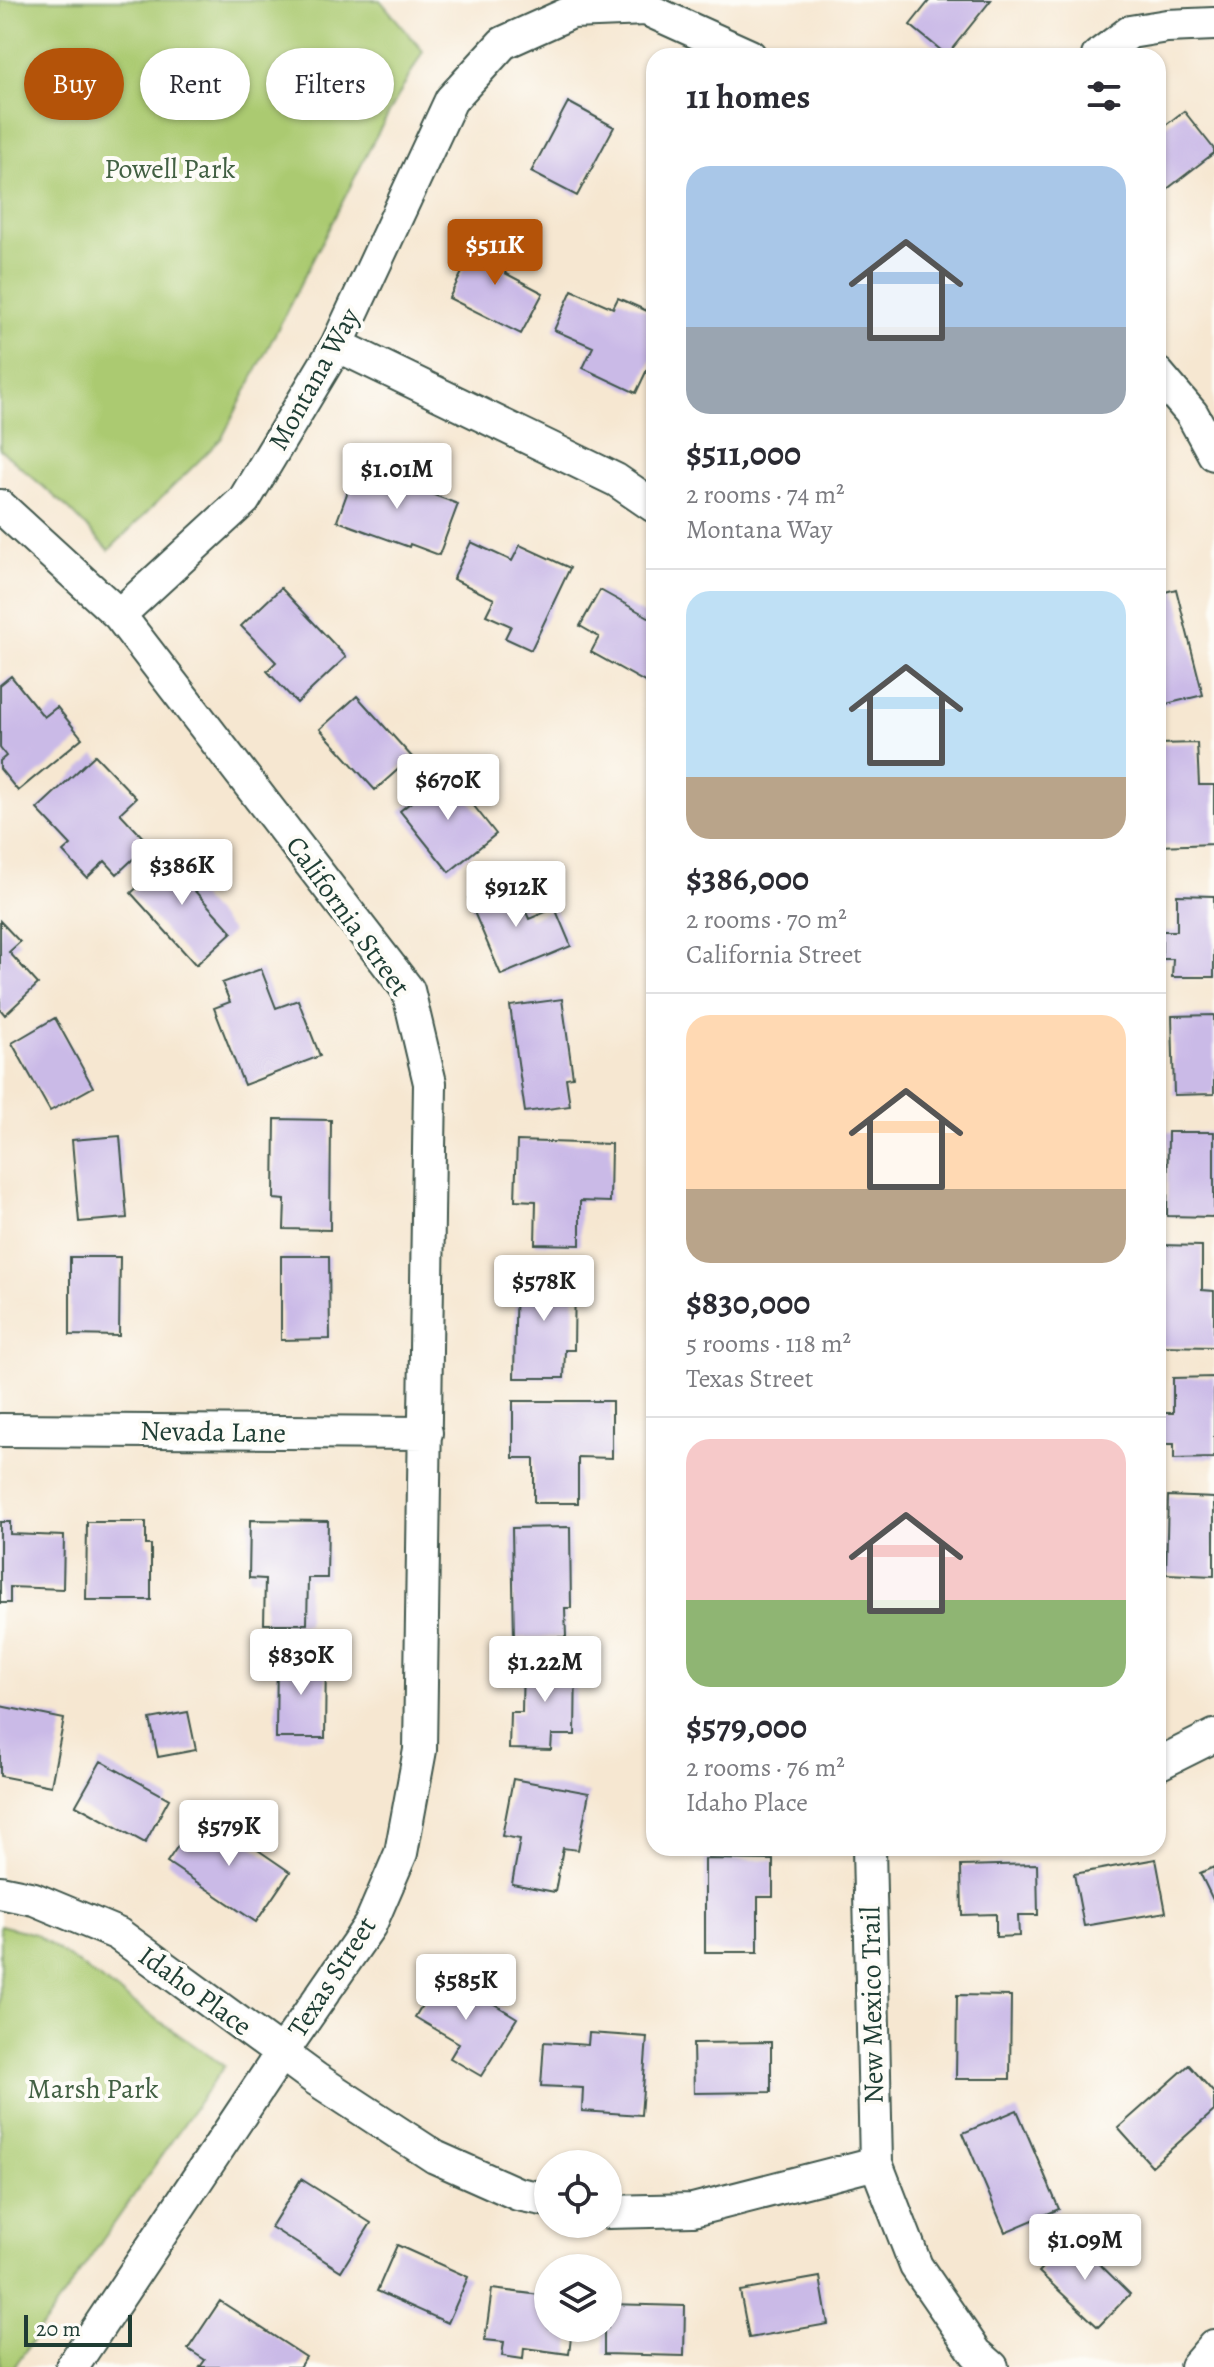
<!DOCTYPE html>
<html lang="en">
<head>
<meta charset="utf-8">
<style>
	body { margin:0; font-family:Alegreya,serif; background:#f7f7f7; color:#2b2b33; height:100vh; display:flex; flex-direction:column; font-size:30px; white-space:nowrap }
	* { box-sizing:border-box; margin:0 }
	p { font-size:26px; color:#7c7c81 }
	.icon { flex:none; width:44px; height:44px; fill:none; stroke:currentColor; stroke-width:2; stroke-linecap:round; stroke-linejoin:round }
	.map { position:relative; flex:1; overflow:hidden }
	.details { position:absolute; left:646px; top:48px; width:520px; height:1808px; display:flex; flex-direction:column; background:#fff; border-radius:24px; box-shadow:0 2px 6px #0004 }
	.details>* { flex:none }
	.guide { position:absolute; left:24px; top:48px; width:502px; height:72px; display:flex; gap:16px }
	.buttons { position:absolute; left:534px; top:2150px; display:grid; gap:16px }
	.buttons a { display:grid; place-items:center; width:88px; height:88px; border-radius:50%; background:#fff; box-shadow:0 2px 6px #0004; font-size:40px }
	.scale { position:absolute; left:24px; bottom:20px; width:108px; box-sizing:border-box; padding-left:8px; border:4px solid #1f3d34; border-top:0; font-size:22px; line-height:28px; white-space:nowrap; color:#1f3d34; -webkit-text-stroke:6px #fdfcf7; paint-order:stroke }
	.price { position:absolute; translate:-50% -68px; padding:0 18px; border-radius:8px; background:#fff; color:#222; font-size:26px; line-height:52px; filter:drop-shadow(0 2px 4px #0008) }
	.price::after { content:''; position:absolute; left:50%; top:48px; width:24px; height:18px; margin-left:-12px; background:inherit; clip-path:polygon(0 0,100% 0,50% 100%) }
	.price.on { background:#b45309; color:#fff }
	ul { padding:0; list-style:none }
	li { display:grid; align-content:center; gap:16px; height:424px; padding:0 40px }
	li+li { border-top:2px solid #e1e1e2 }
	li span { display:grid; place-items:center; height:248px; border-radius:24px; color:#555 }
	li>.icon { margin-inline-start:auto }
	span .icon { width:144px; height:144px; fill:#fffc; stroke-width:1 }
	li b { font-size:34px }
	h2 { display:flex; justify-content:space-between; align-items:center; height:96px; padding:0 40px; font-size:34px }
	.pill { padding:0 28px; border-radius:36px; background:#fff; box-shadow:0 2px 6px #0004; font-size:28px; line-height:72px }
	.pill.on { background:#b45309; color:#fff }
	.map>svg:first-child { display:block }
	.green { fill:#abca71; stroke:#658452; stroke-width:2 }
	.building { fill:#cabae7 }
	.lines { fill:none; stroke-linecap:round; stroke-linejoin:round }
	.minor-casing { stroke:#3f564c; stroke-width:36 }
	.minor { stroke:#fff; stroke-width:32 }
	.labels { text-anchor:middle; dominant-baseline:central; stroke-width:8; stroke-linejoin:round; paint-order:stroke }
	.park-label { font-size:28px; fill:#426043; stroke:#fdfcf7 }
	.street-label { font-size:28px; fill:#1f3d34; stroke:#fdfcf7 }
</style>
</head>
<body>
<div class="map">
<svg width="1214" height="2367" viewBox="0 0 1214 2367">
	<rect width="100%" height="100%" fill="#fdfcf7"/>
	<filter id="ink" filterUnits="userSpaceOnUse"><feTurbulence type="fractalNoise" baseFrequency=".0125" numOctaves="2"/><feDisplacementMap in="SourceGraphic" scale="16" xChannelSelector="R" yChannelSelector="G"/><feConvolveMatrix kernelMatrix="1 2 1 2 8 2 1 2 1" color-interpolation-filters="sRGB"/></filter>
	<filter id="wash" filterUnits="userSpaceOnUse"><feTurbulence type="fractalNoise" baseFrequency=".006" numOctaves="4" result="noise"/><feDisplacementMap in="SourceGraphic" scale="32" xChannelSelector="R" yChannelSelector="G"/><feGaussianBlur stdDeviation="1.8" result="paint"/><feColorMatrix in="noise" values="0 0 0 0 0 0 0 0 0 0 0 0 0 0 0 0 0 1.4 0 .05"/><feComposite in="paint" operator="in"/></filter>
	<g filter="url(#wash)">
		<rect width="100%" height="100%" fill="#f6e7d1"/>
		<path class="green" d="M0,0h380l43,51 -49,89 -152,298 -113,112 -39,-40 -70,-61z
			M0,1925l35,9 189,132 -210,301h-14z"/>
		<g id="blocks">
			<path class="building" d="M930,0h61l-44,55 -37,-30z
				M568,102l46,25 -37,69 -46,-24z
				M1184,111l30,38v4l-56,43v-65z
				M481,235l35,18 -11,20 38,20 -22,41 -72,-36z
				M572,290l41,18 5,-10 36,16v41l-18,38 -53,-25 10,-21 -39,-17z
				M357,466l101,38 -19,51 -29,-11 -1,3 -72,-26z
				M471,542l41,19 8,-16 50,23 -39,82 -26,-12 6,-12 -25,-11 8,-16 -41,-20z
				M281,588l65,69 -49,46 -30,-32 9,-9 -35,-36z
				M1176,589l27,106 -45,11v-112z
				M600,590l54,30v67l-63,-35 8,-15 -19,-11z
				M11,676l33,41 13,-10 25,31 -64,53 -18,-22v-8l6,-5 -6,-8v-63z
				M357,696l55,61 -37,33 -55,-61z
				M1197,743l2,42h15v59l-56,2v-102z
				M95,755l41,43 -16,15 29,31 -32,30 -12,-13 -18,17 -24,-26 8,-7 -34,-36z
				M448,773l48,61 -47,38 -49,-61z
				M181,848l25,29 -13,12 39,43 -36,33 -65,-72z
				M512,880l17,39 26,-11 16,38 -70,29 -33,-77z
				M1177,895l37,1v81h-42l1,-18h-11v-28h15z
				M0,921l20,21 -11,10 29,32 -33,31 -5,-6z
				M261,969l15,39 22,-8 22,56 -76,29 -30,-77 16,-6 -8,-19z
				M562,999l11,78 -7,1 4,28 -45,6 -15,-106z
				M1214,1015v79l-40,1 -2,-79z
				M55,1018l38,69 -43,24 -38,-68z
				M275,1119l56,1 -1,110 -46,-1 1,-29 -11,-1z
				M1168,1132h46v85l-47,-1z
				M120,1136l7,82 -48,4 -7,-82z
				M517,1141l94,3 -1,58 -30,-1v44l-45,-1 1,-43 -21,-1z
				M1159,1245l43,1v44l12,1v56l-56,-1z
				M281,1256h48l1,83 -49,1z
				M70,1257h50l-1,79 -49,-1z
				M516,1271l59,1 -1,78h-9l-1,28h-50z
				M1214,1377v81l-40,1v-15h-16v-31h15v-35z
				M513,1401h99v57l-34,-1v46h-44v-45h-21z
				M1168,1496l46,2v78l-48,-2z
				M250,1520l78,1 -1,57h-19l-1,46h-43l1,-45 -16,-1z
				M0,1522h10v12l54,2 -1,53 -53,-2v16h-10z
				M87,1522h59v23h5v55h-65z
				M570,1527l1,81h-6l1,29 -52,1 -2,-110z
				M277,1656h49l-1,82h-49z
				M523,1659l53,1 -1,75h-23l-1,15 -42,-1 1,-37h12z
				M0,1706l64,13 -13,67 -51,-10z
				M188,1712l8,38 -38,7 -8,-38z
				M101,1761l68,38 -24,44 -69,-38z
				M513,1779l76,14 -11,57 -15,-2 -8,44 -43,-8 8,-45 -18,-3z
				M197,1818l21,15 5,-7 67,46 -34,50 -89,-60z
				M705,1859l68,1v37h-15v55h-53z
				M1156,1859l10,53 -82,14 -10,-52z
				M1037,1864l1,51h-20l1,21 -23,1v-23l-34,1 -1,-49z
				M1214,1867v35l-14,-29z
				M442,1972l75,46 -36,58 -31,-18 9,-15 -44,-26z
				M957,1995l54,1 -1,83h-54z
				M589,2033l58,4 -6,78 -59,-4 1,-23 -42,-2 3,-44 44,3z
				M771,2042v50l-77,1 -1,-50z
				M1189,2065l25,28v18l-62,55 -34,-38z
				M1017,2110l42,99 -54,23 -42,-99z
				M301,2179l70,44 -30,48 -70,-44z
				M1072,2237l58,57 -32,33 -59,-55z
				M397,2245l71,32 -20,46 -71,-32z
				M820,2277l8,47 -79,14 -9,-47z
				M492,2289l56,7v32h24l-3,26 -45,-6 -1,11 -21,-3 2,-14 -19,-2z
				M220,2301l86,56 -7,10h-99l5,-7 -17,-11z
				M608,2304l77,2 -1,50 -80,-2v-26h4z"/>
		</g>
	</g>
	<g filter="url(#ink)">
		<use href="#blocks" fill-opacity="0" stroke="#3f564c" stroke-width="2"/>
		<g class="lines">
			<g class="minor-casing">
				<path id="minor" d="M1098,56l32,-24 37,-6 47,-2
					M337,345l279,135 38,26
					M1158,374l34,40 22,40
					M0,506l119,109 289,375 22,93 -10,667 -19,103 -31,72 -89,129 -209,313
					M119,615l125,-115 93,-155 114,-245 52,-57 69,-31 74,-3 104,47
					M0,1430l426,3
					M1158,1764l56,-28
					M869,1848l7,315 40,103 60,87 16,14
					M0,1892l34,7 84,35 198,145 119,78 83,37 30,6
					M608,2212l85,-2 183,-47
					M1196,2367l18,-21"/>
			</g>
			<use href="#minor" class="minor"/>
		</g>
	</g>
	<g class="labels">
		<g class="park-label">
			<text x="170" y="169">Powell Park</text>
			<text x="93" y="2089">Marsh Park</text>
		</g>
		<g class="street-label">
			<text transform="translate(314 379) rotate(-61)">Montana Way</text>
			<text transform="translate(348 916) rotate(54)">California Street</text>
			<text transform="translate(213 1432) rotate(1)">Nevada Lane</text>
			<text transform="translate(332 1977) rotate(-57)">Texas Street</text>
			<text transform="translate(195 1991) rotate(36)">Idaho Place</text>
			<text transform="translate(872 2005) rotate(-91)">New Mexico Trail</text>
		</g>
	</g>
</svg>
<div class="buttons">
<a><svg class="icon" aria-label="locate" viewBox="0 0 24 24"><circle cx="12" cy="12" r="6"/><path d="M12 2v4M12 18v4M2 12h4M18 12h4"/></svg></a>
<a><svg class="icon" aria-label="layers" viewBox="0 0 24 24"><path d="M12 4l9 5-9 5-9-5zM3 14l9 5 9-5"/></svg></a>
</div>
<div class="scale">20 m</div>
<b class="price on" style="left:495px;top:287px">$511K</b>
<b class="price" style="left:397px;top:511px">$1.01M</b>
<b class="price" style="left:448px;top:822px">$670K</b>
<b class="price" style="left:182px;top:907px">$386K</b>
<b class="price" style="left:516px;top:929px">$912K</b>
<b class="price" style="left:544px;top:1323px">$578K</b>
<b class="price" style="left:301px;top:1697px">$830K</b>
<b class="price" style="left:545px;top:1704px">$1.22M</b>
<b class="price" style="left:229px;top:1868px">$579K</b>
<b class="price" style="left:466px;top:2022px">$585K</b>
<b class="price" style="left:1085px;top:2282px">$1.09M</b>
<div class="guide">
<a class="pill on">Buy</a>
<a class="pill">Rent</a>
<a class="pill">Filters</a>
</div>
<section class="details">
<h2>11 homes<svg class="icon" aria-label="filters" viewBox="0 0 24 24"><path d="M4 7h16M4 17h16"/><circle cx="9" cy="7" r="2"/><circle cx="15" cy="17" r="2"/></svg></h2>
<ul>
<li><span style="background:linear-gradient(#a9c7e8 65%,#9aa5b1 0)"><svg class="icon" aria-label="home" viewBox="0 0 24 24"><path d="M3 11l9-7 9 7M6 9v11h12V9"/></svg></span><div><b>$511,000</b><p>2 rooms · 74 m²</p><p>Montana Way</p></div></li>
<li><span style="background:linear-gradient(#bfe0f5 75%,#b9a48a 0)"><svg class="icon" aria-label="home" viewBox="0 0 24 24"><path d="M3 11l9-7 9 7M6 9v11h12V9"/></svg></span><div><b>$386,000</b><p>2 rooms · 70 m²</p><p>California Street</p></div></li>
<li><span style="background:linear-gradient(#ffd9b3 70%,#b9a48a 0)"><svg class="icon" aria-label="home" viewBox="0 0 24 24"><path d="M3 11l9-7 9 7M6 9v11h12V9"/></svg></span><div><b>$830,000</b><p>5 rooms · 118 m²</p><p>Texas Street</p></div></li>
<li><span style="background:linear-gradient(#f6c9c9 65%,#8fb573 0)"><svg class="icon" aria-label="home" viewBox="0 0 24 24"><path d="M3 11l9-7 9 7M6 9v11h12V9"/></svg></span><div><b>$579,000</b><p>2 rooms · 76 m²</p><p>Idaho Place</p></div></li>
</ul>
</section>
</div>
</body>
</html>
